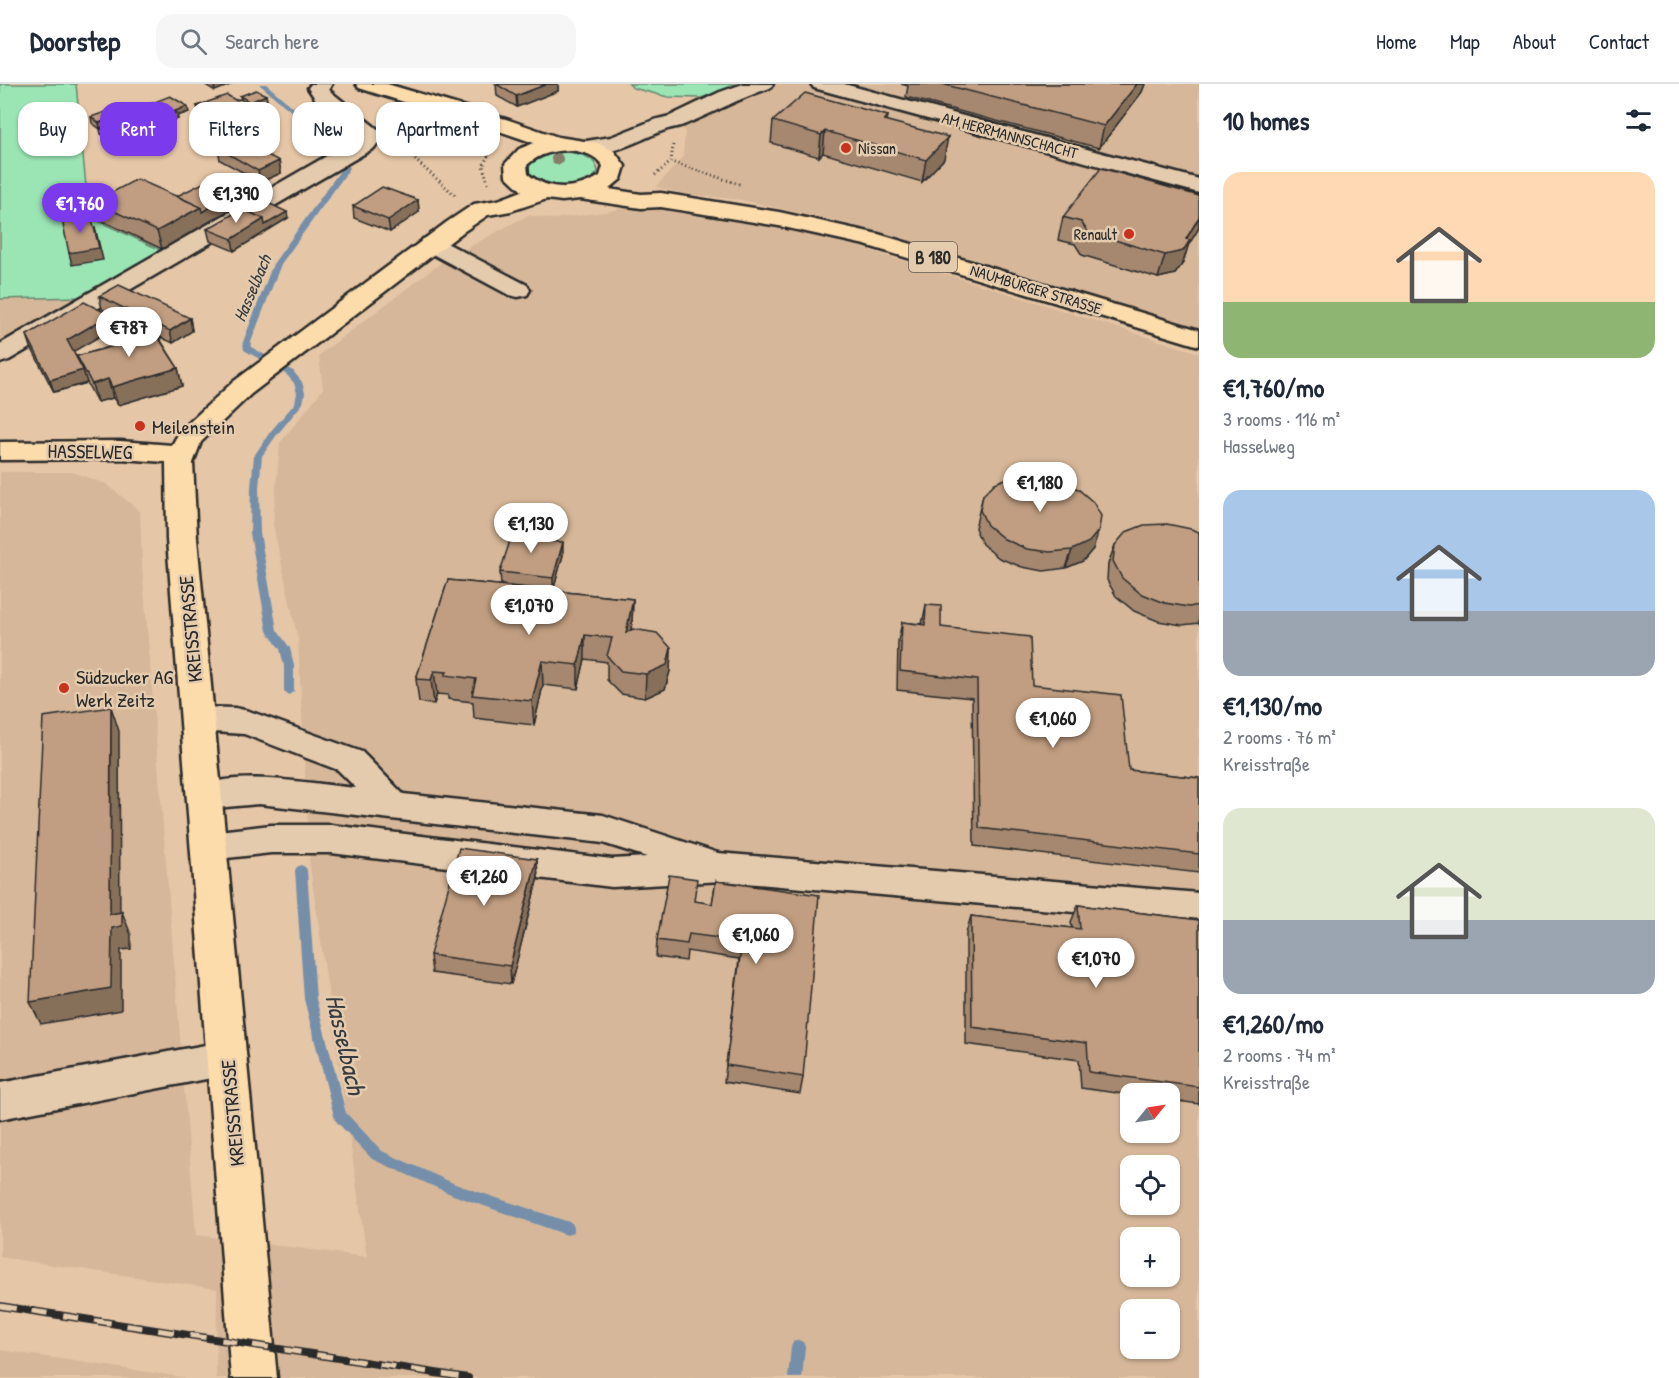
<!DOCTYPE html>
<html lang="en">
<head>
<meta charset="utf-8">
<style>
	body { margin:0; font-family:"Patrick Hand",sans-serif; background:#f6f6f7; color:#1f2937; height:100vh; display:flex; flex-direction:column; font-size:22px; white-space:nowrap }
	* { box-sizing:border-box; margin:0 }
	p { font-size:20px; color:#747a83 }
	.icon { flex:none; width:33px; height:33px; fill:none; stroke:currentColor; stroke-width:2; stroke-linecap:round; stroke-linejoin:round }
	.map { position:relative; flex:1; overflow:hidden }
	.side { display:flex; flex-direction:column; background:#fff; width:480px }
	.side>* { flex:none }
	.hud { position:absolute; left:18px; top:18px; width:570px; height:54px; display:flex; gap:12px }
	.needle { width:39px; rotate:60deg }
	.buttons { position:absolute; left:1120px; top:999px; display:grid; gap:12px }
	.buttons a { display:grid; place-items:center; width:60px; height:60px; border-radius:12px; background:#fff; box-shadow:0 2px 4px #0004; font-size:30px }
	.price { position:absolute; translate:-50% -51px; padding:0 14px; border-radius:21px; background:#fff; color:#222; font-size:20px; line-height:39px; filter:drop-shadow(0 2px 3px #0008) }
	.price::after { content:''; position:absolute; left:50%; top:36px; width:18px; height:14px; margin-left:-9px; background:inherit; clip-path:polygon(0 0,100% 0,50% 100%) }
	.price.selected { background:#7c3aed; color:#fff }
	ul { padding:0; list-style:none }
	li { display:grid; align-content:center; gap:12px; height:318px; padding:0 24px }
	li span { display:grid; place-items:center; height:186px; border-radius:18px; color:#555 }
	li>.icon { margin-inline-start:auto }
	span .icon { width:108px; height:108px; fill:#fffc; stroke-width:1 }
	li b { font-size:26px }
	h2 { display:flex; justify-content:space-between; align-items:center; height:72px; padding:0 24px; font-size:26px }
	.tag { padding:0 21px; border-radius:18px; background:#fff; box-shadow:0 2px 4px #0004; font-size:21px; line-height:54px }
	.tag.selected { background:#7c3aed; color:#fff }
	header { display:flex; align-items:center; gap:36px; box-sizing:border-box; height:84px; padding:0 30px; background:#fff; border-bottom:2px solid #e0e1e3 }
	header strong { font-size:28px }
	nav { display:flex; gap:33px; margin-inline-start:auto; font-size:21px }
	.search { width:420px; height:54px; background:#f6f6f7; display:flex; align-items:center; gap:15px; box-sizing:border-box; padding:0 21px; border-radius:18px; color:#747a83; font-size:22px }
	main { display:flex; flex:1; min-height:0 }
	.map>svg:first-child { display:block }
	.built { fill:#d6b799; fill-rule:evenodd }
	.green { fill:#9be5b4; stroke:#638870; stroke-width:1.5 }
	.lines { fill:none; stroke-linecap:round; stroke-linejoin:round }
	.stream { fill:#748faa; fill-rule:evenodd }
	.minor-casing { stroke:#2b2b2b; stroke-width:5 }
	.major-casing { stroke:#2b2b2b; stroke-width:5 }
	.path { stroke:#2b2b2b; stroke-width:3; stroke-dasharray:1 3; stroke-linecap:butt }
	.minor { fill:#e5cbad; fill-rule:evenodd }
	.major { fill:#fddcac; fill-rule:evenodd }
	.rail-casing { stroke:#2b2b2b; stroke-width:8 }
	.rail { stroke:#e5cbad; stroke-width:5; stroke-dasharray:16; stroke-linecap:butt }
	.tree { fill:#857b6a }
	.wall { fill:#a6886f; stroke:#2b2b2b; stroke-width:1.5 }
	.shaded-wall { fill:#876f5a; stroke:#2b2b2b; stroke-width:1.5 }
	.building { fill:#c19e81; stroke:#2b2b2b; stroke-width:1.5 }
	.poi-dot { fill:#c8321e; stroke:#e5cbad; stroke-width:2 }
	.labels { text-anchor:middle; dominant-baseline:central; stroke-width:5; stroke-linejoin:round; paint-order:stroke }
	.far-street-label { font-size:16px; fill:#2b2b2b; stroke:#e5cbad }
	.far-poi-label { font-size:16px; fill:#2b2b2b; stroke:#e5cbad; text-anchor:start }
	.shield { fill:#e5cbad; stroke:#635b52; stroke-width:1.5 }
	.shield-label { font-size:18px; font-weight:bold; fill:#2b2b2b }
	.far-water-label { font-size:18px; font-style:italic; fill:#373c40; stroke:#e5cbad }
	.poi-label { font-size:20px; fill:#2b2b2b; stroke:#e5cbad; text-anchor:start }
	.street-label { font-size:20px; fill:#2b2b2b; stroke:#e5cbad }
	.near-water-label { font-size:26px; font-style:italic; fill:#373c40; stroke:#e5cbad }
</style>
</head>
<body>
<header>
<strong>Doorstep</strong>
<div class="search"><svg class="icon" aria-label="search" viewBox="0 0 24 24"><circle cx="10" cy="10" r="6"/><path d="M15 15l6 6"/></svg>Search here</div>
<nav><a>Home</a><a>Map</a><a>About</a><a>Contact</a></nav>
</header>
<main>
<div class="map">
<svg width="1199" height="1294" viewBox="0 0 1199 1294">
	<rect width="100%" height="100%" fill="#e5c6a6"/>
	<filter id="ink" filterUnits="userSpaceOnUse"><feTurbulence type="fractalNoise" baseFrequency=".0167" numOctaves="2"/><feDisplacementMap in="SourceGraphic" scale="12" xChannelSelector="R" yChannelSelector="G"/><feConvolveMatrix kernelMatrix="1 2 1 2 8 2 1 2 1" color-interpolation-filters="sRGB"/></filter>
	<g filter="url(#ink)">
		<path class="built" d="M739,0h460v245l-350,-105 -107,-24 -56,-6 -30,-7 27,-30 2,-25 -11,-20 27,-14z
			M630,122l120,16 77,15 372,116v1025h-983l1,-89 -217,-32v-785h72l34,12 34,27 2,54 54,670 171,22 -57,-390 -12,-228 -25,-115 7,-81 43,-54 -4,-34 123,-93 86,-47 26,4 57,-8zM1131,1010h39v38h-39zM1131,1082h39v38h-39zM1131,1154h39v38h-39zM1131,1226h39v38h-39z
			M80,213l-80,49v-47z
			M0,1266l187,28h-187z"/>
		<path class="green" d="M0,0h76l13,133 74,34 -83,46 -80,2z
			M629,0h110l-38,14 -33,-1 -35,-9z
			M566,68c14,2 30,4 32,20 -16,20 -47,18 -67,5l-3,-7 3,-7 21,-10z"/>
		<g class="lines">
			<path class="stream" d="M259,0h7l56,48 28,36 -69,96 -30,78v5l42,24 9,11 3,11 -2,10 -27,33 -14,20 -3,31 1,46 17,97 13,18 4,18v25l-5,4 -5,-4v-25l-4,-17 -13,-18 -17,-98 1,-46 3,-31 16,-24 25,-29 2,-10 -3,-10 -7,-8 -43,-25 -1,-8 30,-78 69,-96 -24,-34z
				M301,781l4,2 2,3 9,129 30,114 36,38 73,33 117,39 2,5 -2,5 -5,2 -114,-40 -81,-36 -37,-39 -31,-121 -9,-129 2,-3z
				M798,1256l5,2 2,5 -3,31h-14l3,-31 2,-5z"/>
			<g class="minor-casing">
				<path id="minor" d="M311,0h21l-3,5 2,3 49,39 3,5 -9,12 -365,212 -9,3v-19l358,-206 2,-1 -44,-37 -8,-12z
					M743,0h30l-3,4c-30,10 -55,24 -84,36 -6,3 -12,3 -18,5 -27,9 -57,30 -88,23l-3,-5 3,-5 31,-5 43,-17 16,-4 50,-24z
					M811,0h33l355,95v14l-385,-105z
					M431,153l8,2 88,46 3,5 -3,5 -9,2 -9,-2 -86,-46 -4,-5 4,-5z
					M198,623l37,1 14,3 113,41 41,42 200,21 115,38 481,40v30l-476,-42 -111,6 -281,-34h-60l-62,7 -12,-4 -6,-10 6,-10 12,-4 62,-7h60l281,34 35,-2 -44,-14 -344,-39 -55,5 -12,-4 -5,-9 5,-9c52,-17 111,-4 164,1l-18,-18 -94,-36 -46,-3 -12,-3 -4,-9 4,-9z
					M227,957l14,5 6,12 -6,12 -14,5 -227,44v-36z"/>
			</g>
			<g class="major-casing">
				<path id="major" d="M356,0h31l122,36 49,17 39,6 17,8 11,15 -4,13 -12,10 32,5 20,-1 118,19 99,22 321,96v16l-334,-101 -86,-19 -118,-19 -20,1 -61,-9 -18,2 -15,-2 -36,12 -23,4 -25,17 -212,162 -50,48 -8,21 4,76 80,839h-46l-64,-839 -1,-77 -46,-3 -120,1v-18l120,-1 52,4 8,-14 53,-49 214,-160 27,-18 24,-4 24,-9 -16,-15 -1,-12 14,-15 15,-6c-58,-21 -117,-36 -175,-55zM570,66c13,2 25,4 33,16l-3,10c-23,14 -51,16 -72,-2l-1,-9c13,-12 26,-14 43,-15z"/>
			</g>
			<path class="path" d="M397,60l58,51
				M673,61l-2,17 71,23
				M655,91l16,-13
				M488,99l-5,-17 8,-16"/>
			<use href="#minor" class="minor"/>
			<use href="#major" class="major"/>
			<g class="rail-casing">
				<path id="rail" d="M0,1222l468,72"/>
			</g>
			<use href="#rail" class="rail"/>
		</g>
		<circle class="tree" cx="557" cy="75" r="6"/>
		<path class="wall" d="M204,0h28l-17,7z
			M496,0h62v7l-41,16 -20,-11z
			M901,0h244l-3,8 -43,56 -193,-51 2,-11z
			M266,11l1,6 -16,6 -2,-1 4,4 2,11 -30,12 -25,-15 -3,-12 44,-7 -1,-3z
			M132,27l57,1 -12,4 1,3 -27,8 -17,-10z
			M122,30l2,6 -7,3 16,13 -18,7 -14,-9 -1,-5 -8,-6 -1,-6z
			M888,32l-1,5 57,38 -22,23 -99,-29 -4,4 -48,-14 2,-22z
			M218,64l61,13 2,12 -20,9 -41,-22z
			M233,111l2,12 -73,42 -64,-30 -4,-17 83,-6z
			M418,116l1,12 -29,20 -36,-14 -1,-12z
			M249,128l39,6 -54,33 -24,-10 -3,-12z
			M1063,133l125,29 -5,17 -8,11 -17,4 -76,-23 -7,-11 -17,-4z
			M99,212l91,22 2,13 -19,12 -15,-7 20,32 4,18 -64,19 -5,-7 -16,4 -10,-19 -33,9 -23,-45 -4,-12 83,-20 4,13 -41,23 5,10 -1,-5 44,-12 -4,-14 21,-1 4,-1 -40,-19z
			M983,411l110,54 -10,12 -17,7 -22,3 -22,-4 -23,-9 -17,-14 -7,-16z
			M1199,448v91l-17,2 -24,-4 -24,-10 -18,-15 -9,-16 1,-16 7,-19z
			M547,457l16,14 -10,36 -52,-6 -1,-13z
			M448,496l185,19 -1,24 -1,7 40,18 -1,23 -5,18 -20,9 -24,-4 -14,-14v-18l-22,-3 -7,30 -35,-4 -9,40 -60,-7 -1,-16 -25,-3v-4l-11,-1 -3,10 -15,-2 -3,-23z
			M926,521l15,22 91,58 97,85 70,8v95l-225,-27 -2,-148 -75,-8 1,-49 4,-19 20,2z
			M538,793l-27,107 -79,-11 -2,-18z
			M716,797l87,196 -3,17 -76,-12 15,-123 -52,-8 -1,10 -30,-4 1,-17 38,-39 17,3z
			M1078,821l121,15v184l-29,-4v-6h-39v1l-50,-7 -2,-28 -113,-16v-111l5,-17 101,12 -1,-6z"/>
		<path class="shaded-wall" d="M217,0h15l-17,7 -1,-6z
			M547,0h11v7l-41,16 -1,-11z
			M1137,0h8l-3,8 -43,56 5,-22z
			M266,11l1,6 -16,6 -1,-5z
			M187,22l2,6 -12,4 1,3 -27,8 -1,-6z
			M253,26l2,11 -30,12 -2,-11z
			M122,30l2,6 -24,9 -1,-6z
			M132,46l1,6 -18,7 -1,-6z
			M825,47l-2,22 -4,4 2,-22z
			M948,53l-4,22 -22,23 4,-22z
			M279,77l2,12 -20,9 -3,-11z
			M233,111l2,12 -73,42 -5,-18 44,-24z
			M418,116l1,12 -29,20 -2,-12z
			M287,128l1,6 -54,33 -2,-12 32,-20z
			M1199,133v11l-11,18 -5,17 -8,11 -17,4 7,-23 21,-16z
			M95,143l8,33 -31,5 -3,-12z
			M110,231l4,13 -43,25 -4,-13z
			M190,234l2,13 -19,12 -3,-12z
			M178,284l4,18 -64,19 -6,-18z
			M83,286l4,13 -33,9 -4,-12z
			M108,295l5,19 -16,4 -5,-18z
			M1099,446l-6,19 -10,12 -17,7 6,-18z
			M563,458v13l-10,36v-13z
			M633,515l-1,24 -6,33v-23z
			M585,551v24l-7,30v-24z
			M671,564l-1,23 -5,18 -20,9 1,-24z
			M542,577l1,24 -9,40 -2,-24z
			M434,587l3,23 -3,10 -3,-24z
			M111,623l8,24 1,195 2,-14 9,23v14l-10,1v60l-80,14 -11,-22 80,-88z
			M537,775l1,18 -27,107 -1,-18z"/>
		<path class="building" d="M496,0h51l-31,12z
			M942,0h195l-33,42z
			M256,6l10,5 -16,7 -10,-6z
			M805,9l83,23 -4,4 64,17 -22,23 -101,-29 -4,4 -48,-14z
			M227,11l8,5 6,-1 12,11 -30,12 -26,-16z
			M170,12l17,10 -14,6 4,1 -27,8 -18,-10z
			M114,25l8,5 -23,9 -8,-6z
			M115,38l17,8 -18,7 -14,-9z
			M238,55l41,22 -21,10 -40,-23z
			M1101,84l98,28v21l-13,22 4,1 -7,11 -18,4 -77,-23 -7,-10 -18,-5z
			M137,95l64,28 -44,24 -63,-29z
			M205,98l28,13 -31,17 -1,-5 -24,-11z
			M382,103l36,13 -30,20 -35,-14z
			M266,118l21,10 -22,13 -1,-6 -15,-7z
			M242,125l22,10 -32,20 -25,-10z
			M91,131l8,33 -30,5 -7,-33z
			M119,201l71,33 -20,13 -71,-35z
			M84,218l26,13 -43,25 16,30 -33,10 -23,-45z
			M135,241l3,4 13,-3 27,42 -66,19 -4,-8 -16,5 -15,-28 48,-13 -8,-13z
			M1035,391l23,4 20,10 15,13 8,14 -2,14 -10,12 -17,8 -22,2 -23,-3 -23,-10 -17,-14 -7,-15 3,-15 12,-12 18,-7z
			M1167,440l24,5 8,3v73l-10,2 -24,-4 -25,-10 -18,-15 -9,-17 2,-16 11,-13 18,-7z
			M514,444l33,3 -3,10 19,1 -10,36 -53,-6z
			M448,496l185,19 -7,34 7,-4 24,4 14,15 -4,17 -21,9 -25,-3 -14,-15 5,-18 -27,-3 -7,30 -36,-4 -10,40 -60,-6 4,-16 -31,-4 2,-3 -13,-1 -3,9 -15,-1z
			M926,521l15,1v21l89,10 2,48 89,10 8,75 70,8v76l-220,-26 -2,-148 -77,-9 2,-49 23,3z
			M111,623l-1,207 12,-2v14l-10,2 -1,60 -81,14 13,-285z
			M459,764l78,11 -27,107 -80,-11z
			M669,791l28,4 -3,22 18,3 4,-23 103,14 -16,182 -77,-12 16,-124 -53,-7 -2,10 -30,-4z
			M1078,821l121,15v167l-110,-15 -2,-29 -115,-16 -1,-111 109,13z"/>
	</g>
	<g class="poi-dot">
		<circle cx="846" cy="64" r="6"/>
		<circle cx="1129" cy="150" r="6"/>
		<circle cx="140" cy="342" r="6"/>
		<circle cx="64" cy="604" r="6"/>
	</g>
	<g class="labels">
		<g class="far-street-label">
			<text transform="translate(1010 51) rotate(15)">AM HERRMANNSCHACHT</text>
			<text transform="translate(1036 205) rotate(17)">NAUMBURGER STRASSE</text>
		</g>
		<g class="far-poi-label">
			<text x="858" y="64">Nissan</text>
			<text x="1117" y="150" text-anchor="end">Renault</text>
		</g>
		<rect class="shield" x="909" y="158" width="48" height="30" rx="4.5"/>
		<g class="shield-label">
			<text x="933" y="173">B 180</text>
		</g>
		<g class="far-water-label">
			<text transform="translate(252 204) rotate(-67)">Hasselbach</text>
		</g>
		<g class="poi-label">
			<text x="152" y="342">Meilenstein</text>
			<text x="76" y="592">Südzucker AG<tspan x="76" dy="23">Werk Zeitz</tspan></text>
		</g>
		<g class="street-label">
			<text transform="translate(90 367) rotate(1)">HASSELWEG</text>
			<text transform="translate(190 545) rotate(-95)">KREISSTRASSE</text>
			<text transform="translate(232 1029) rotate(-95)">KREISSTRASSE</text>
		</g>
		<g class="near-water-label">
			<text transform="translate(346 960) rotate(77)">Hasselbach</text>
		</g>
	</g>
</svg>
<div class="buttons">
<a><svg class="needle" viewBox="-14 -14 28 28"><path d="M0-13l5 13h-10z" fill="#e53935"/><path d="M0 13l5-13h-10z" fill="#747a83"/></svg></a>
<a><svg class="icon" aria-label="locate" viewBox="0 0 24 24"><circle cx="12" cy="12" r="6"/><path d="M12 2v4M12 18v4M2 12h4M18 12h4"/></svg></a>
<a>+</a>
<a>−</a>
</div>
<b class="price" style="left:236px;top:140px">€1,390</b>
<b class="price selected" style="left:80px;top:150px">€1,760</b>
<b class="price" style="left:129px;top:274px">€787</b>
<b class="price" style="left:1040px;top:429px">€1,180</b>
<b class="price" style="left:531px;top:470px">€1,130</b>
<b class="price" style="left:529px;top:552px">€1,070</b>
<b class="price" style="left:1053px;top:665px">€1,060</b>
<b class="price" style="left:484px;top:823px">€1,260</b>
<b class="price" style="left:756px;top:881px">€1,060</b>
<b class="price" style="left:1096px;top:905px">€1,070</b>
<div class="hud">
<a class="tag">Buy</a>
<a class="tag selected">Rent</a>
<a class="tag">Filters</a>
<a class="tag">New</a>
<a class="tag">Apartment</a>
</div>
</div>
<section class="side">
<h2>10 homes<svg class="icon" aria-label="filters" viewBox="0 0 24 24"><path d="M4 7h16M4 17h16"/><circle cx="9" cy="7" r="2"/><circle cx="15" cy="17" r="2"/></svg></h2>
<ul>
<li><span style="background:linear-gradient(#ffd9b3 70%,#8fb573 0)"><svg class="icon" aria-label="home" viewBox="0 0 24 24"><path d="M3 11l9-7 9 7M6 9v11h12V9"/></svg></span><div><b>€1,760/mo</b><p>3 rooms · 116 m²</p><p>Hasselweg</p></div></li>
<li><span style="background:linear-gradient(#a9c7e8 65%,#9aa5b1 0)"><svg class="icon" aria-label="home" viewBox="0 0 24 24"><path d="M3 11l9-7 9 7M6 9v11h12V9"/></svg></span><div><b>€1,130/mo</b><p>2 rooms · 76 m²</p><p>Kreisstraße</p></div></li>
<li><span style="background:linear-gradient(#dfe7d0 60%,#9aa5b1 0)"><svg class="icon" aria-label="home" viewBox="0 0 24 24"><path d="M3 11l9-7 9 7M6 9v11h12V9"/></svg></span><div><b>€1,260/mo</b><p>2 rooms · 74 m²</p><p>Kreisstraße</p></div></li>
</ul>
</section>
</main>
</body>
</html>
